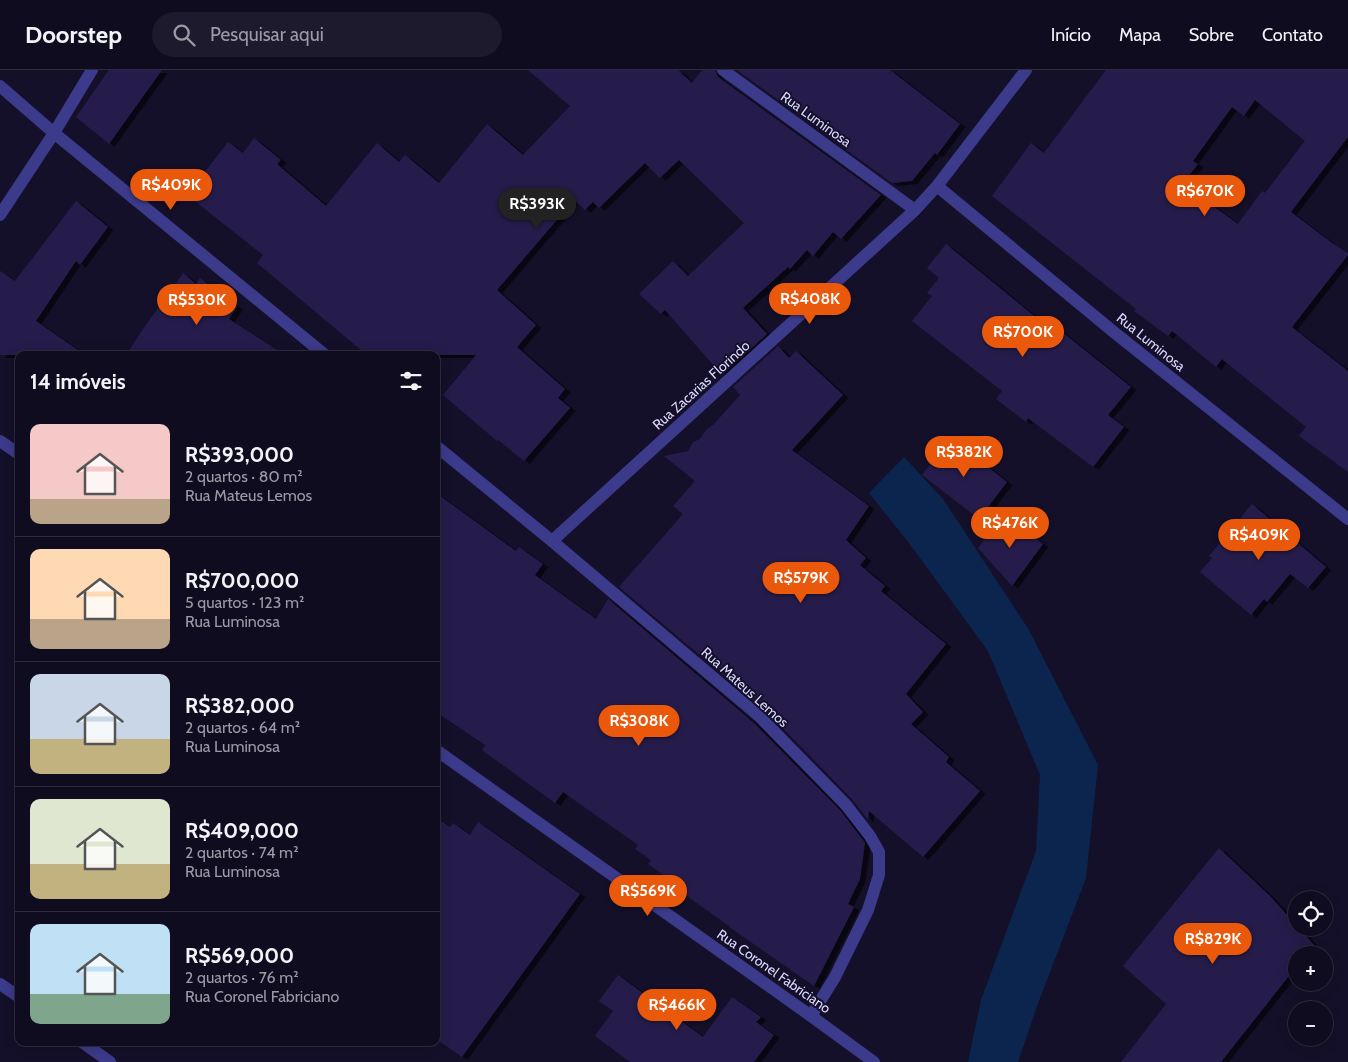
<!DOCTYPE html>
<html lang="pt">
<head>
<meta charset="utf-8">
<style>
	body { margin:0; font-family:Cabin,sans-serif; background:#1d1a2d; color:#f1f3f6; height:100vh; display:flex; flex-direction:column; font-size:19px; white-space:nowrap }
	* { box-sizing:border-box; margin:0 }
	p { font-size:16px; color:#9b9ba5 }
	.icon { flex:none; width:28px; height:28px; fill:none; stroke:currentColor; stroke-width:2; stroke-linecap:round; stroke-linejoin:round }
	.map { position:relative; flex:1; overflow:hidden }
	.drawer { position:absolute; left:15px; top:281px; width:425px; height:695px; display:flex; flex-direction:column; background:#0f0c20; border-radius:10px; box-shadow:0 2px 12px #0003,0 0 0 1px #2f2c3e }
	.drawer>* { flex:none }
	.controls { position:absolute; left:1288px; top:821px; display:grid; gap:10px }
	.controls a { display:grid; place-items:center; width:45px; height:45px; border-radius:50%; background:#0f0c20; box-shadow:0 2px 12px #0003,0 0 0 1px #2f2c3e; font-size:25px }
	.price { position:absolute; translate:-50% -42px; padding:0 11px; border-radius:18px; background:#ea580c; color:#fff; font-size:16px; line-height:32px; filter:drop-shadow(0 1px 2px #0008) }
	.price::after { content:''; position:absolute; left:50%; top:30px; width:15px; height:11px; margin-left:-8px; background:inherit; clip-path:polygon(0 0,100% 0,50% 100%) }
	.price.current { background:#222; color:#fff }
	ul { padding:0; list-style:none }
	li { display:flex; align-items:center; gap:15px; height:125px; padding:0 15px }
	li+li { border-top:1px solid #2f2c3e }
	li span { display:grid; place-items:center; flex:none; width:140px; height:100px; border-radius:10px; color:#555 }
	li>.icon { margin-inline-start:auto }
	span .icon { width:60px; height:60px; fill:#fffc; stroke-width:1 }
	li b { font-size:21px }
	h2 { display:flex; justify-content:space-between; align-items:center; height:60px; padding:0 15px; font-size:21px }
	header { display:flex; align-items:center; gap:30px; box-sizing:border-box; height:70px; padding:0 25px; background:#0f0c20; border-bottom:1px solid #2f2c3e }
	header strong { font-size:24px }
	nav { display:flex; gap:28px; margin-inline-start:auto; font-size:18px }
	.search { width:350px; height:45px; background:#1d1a2d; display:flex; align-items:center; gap:12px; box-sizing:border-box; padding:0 18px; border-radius:28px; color:#9b9ba5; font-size:19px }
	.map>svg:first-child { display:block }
	.water { fill:#0c254e }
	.building { fill:#251c4c; fill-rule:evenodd; filter:url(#shadow) }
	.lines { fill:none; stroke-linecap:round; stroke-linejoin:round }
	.minor { stroke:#3c3a8a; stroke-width:12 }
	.labels { text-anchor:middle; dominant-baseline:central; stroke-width:4; stroke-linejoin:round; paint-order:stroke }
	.street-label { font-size:14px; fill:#ddd9ff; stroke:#14102a }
</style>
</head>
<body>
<header>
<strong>Doorstep</strong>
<div class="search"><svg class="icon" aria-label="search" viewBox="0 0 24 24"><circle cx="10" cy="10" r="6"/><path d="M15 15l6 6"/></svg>Pesquisar aqui</div>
<nav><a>Início</a><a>Mapa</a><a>Sobre</a><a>Contato</a></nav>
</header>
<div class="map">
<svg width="1348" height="992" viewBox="0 0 1348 992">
	<defs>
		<filter id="shadow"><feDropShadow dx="5.5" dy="3" stdDeviation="0" flood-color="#0009"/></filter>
	</defs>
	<rect width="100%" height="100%" fill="#14102a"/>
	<path class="water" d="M904,387l39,42 86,131 69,135 -12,113 -49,128 -19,56h-50l13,-62 55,-149 4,-76 -52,-124 -79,-108 -40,-50z"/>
	<path class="building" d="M109,0h53l-53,74 -33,-27z
		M528,0h150l14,13 10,-13h13l3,7 163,118 -40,44 -8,-7 -20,24 -6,-6 -17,19 -2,-2 -45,41 24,26 -45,41 -57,-65 -4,4 -22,-20 34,-33 15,15 56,-53 -65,-63 -19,18 -15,-15 -46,45 -6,-6 -8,8 -11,-10 -77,90 39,35 -19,22 48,42 -7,9 12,10 -46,53 -26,-21 -1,1 -54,-46 33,-40h-109l-110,-92 6,-8 -76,-60 41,-53 15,11 11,-15 27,22 -4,4 49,42 51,-63 22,19 6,-7 34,28 48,-59 36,31 47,-49z
		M737,0h153l70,54 -23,31 -2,-2 -23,28 -20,2z
		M1106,0h242v67l-57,75 41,31 16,10v2l-56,72 56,44v101l-49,-36 7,-9 -84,-68 -6,8 -44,-36 -4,5 -34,-25 2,-2 -144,-113 39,-53 13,10zM1255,30l50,41 -40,52 -3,-2 -24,33 -56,-40 16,-20 -5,-3 39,-54 12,9z
		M76,131l32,26 -28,38 -4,-4 -40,60 49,34h-85v-84l15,10z
		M946,174l103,84 3,-4 79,63 -23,28 16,12 -31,40 -65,-49 -2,4 -30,-23 6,-8 -90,-70 20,-25 -5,-3 12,-15 -12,-10z
		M183,203l13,11 4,-6 37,29 -8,12 56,36h-159l15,-23z
		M778,276l11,12 7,-7 47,44 -51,55 77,56 -23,34 20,18 -6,7 25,21 -4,5 65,53 -40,50 17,18 -12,12 38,33 -3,5 34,29 -57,66 -54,-46 -1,9 -16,-21 -86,-88 -147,-124 64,-73 -10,-8 22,-25 -31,-25 24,-5 5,-9 7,-3 6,-9 9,-7 25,-28 -7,-8z
		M950,367l57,45 -28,37 -57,-44z
		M436,423l80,58 3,-4 24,17 -8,11 61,44 12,-20 146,124 86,87 23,30 2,3 -5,36 -12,25 6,3 -40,79 -85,-59v-1l-45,-32 1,-3 -37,-27 3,-4 -16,-11 3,-4 -75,-53 -8,11 -73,-53 3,-5 -49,-33z
		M1252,434l74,63 -18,21 -18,-14 -23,28 -3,-3 -13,16 -51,-43 12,-14 -3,-2z
		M1004,444l39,30 -31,42 -34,-38z
		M436,748l14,9 3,-4 17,12 8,-13 102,72 -118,163 -26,-18z
		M1219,778l52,49 25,28v3h3l15,17 -8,10h-10v12l-75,95h-100l45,-58 -43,-38z
		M618,905l85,62 29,-40 29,20 -5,5 18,13 -20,27h-124l-35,-26 18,-25 -14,-10z"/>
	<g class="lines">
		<path class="minor" d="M723,0l192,140
			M0,16l54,47 271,222
			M937,116l178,147 233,186
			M0,145l54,-82 38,-63
			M0,371l19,13
			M436,376l116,95 208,176 86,88 24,31 9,16v23l-11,35 -33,67 -24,39
			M552,471l363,-331 22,-24 89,-116
			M436,680l375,266 63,46
			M0,914l19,13
			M82,972l28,20"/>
	</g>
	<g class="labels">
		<g class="street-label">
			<text transform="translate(816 49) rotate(36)">Rua Luminosa</text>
			<text transform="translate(1151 272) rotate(39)">Rua Luminosa</text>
			<text transform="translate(701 315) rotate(-42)">Rua Zacarias Florindo</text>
			<text transform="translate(745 617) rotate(42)">Rua Mateus Lemos</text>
			<text transform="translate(774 901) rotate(35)">Rua Coronel Fabriciano</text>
		</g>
	</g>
</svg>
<div class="controls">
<a><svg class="icon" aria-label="locate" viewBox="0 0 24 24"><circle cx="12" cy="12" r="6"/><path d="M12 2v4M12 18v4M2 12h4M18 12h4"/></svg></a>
<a>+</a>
<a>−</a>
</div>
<b class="price" style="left:171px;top:141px">R$409K</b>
<b class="price" style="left:1205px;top:147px">R$670K</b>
<b class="price current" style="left:537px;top:160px">R$393K</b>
<b class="price" style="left:810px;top:255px">R$408K</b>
<b class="price" style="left:197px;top:256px">R$530K</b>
<b class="price" style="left:1023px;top:288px">R$700K</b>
<b class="price" style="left:964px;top:408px">R$382K</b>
<b class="price" style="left:1010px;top:479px">R$476K</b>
<b class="price" style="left:1259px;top:491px">R$409K</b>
<b class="price" style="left:801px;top:534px">R$579K</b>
<b class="price" style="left:639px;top:677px">R$308K</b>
<b class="price" style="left:648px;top:847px">R$569K</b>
<b class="price" style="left:1213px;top:895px">R$829K</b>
<b class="price" style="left:677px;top:961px">R$466K</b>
<section class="drawer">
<h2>14 imóveis<svg class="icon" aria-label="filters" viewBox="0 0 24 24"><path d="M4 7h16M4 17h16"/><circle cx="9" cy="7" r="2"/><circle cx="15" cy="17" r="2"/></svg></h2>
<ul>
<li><span style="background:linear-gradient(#f6c9c9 75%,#b9a48a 0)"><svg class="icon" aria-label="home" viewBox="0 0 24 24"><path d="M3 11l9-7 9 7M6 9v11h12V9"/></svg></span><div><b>R$393,000</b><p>2 quartos · 80 m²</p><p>Rua Mateus Lemos</p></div></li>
<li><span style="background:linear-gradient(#ffd9b3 70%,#b9a48a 0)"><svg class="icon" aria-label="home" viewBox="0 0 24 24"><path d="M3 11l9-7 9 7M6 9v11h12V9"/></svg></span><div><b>R$700,000</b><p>5 quartos · 123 m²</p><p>Rua Luminosa</p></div></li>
<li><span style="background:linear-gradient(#c9d6e8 65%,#c2b280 0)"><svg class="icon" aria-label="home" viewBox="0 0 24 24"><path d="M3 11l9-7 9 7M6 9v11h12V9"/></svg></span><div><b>R$382,000</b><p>2 quartos · 64 m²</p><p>Rua Luminosa</p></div></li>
<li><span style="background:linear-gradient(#dfe7d0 65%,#c2b280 0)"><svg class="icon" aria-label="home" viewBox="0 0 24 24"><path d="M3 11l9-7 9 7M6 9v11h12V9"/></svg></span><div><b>R$409,000</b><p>2 quartos · 74 m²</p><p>Rua Luminosa</p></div></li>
<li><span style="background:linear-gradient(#bfe0f5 70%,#7fa58c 0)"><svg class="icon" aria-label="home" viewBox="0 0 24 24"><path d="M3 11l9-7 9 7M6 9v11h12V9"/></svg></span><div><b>R$569,000</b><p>2 quartos · 76 m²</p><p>Rua Coronel Fabriciano</p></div></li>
</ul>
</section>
</div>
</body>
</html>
